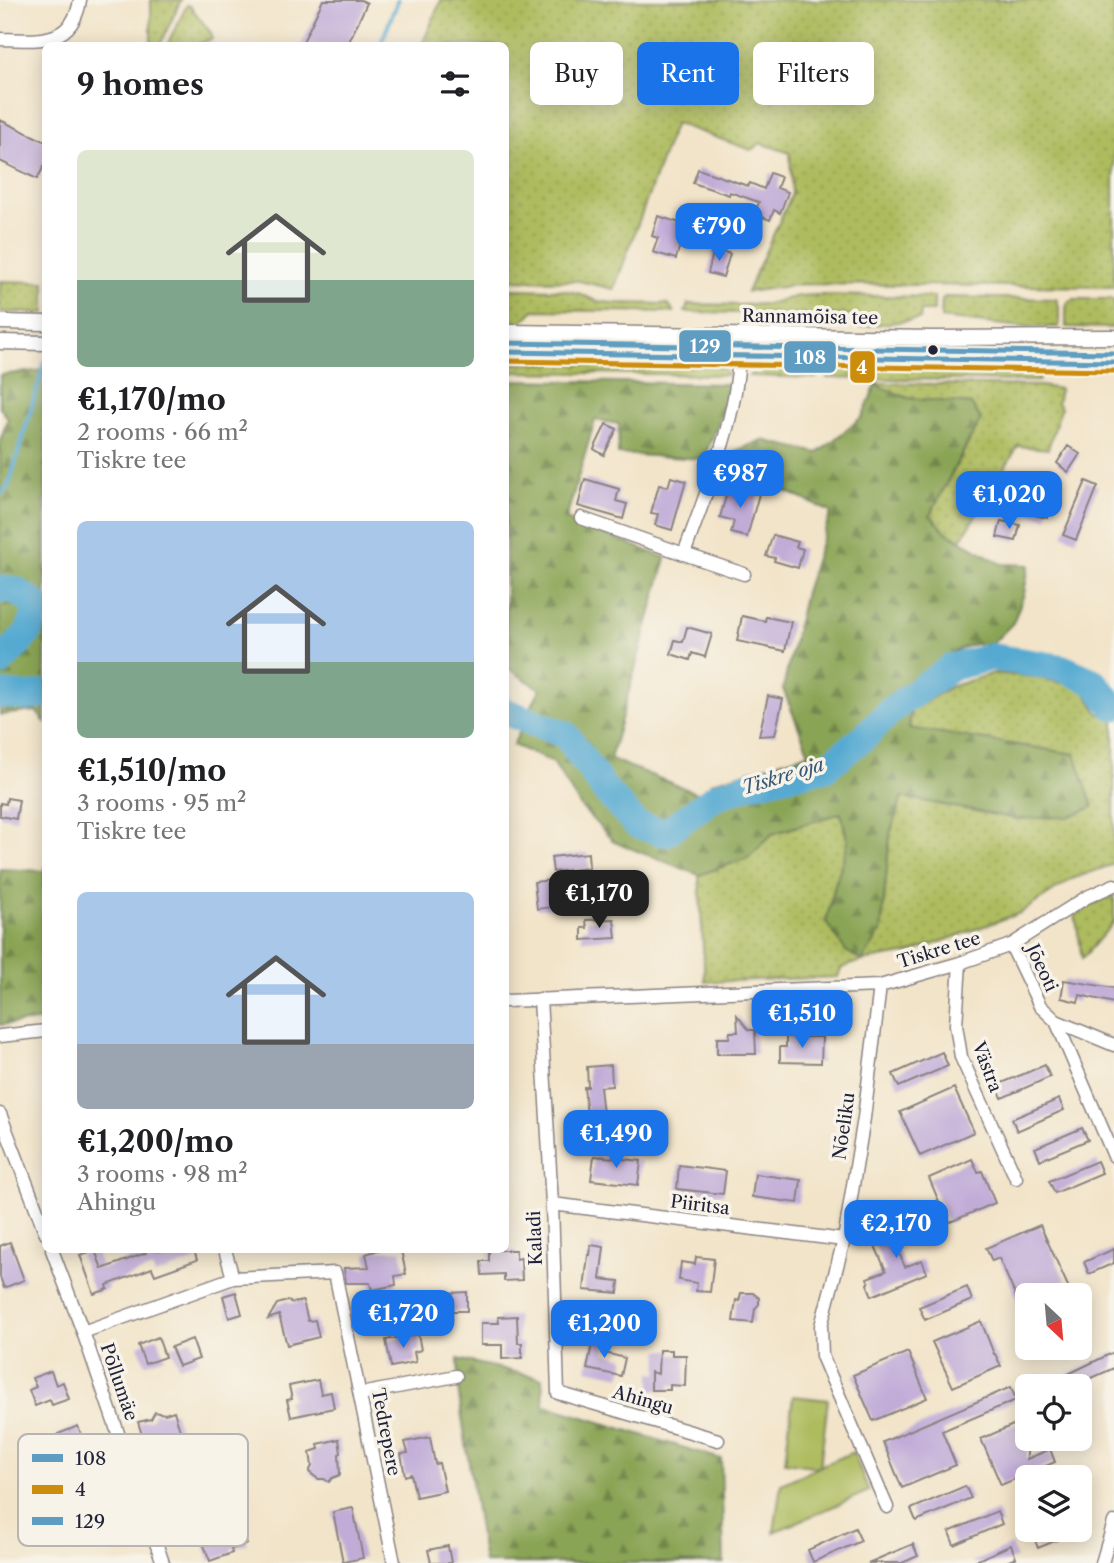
<!DOCTYPE html>
<html lang="en">
<head>
<meta charset="utf-8">
<style>
	body { margin:0; font-family:"Libre Caslon Text",serif; background:#f2f2f2; color:#202124; height:100vh; display:flex; flex-direction:column; font-size:26px; white-space:nowrap }
	* { box-sizing:border-box; margin:0 }
	p { font-size:23px; color:#757577 }
	.icon { flex:none; width:38px; height:38px; fill:none; stroke:currentColor; stroke-width:2; stroke-linecap:round; stroke-linejoin:round }
	.map { position:relative; flex:1; overflow:hidden }
	.panel { position:absolute; left:42px; top:42px; width:467px; height:1211px; display:flex; flex-direction:column; background:#fff; border-radius:10px; box-shadow:0 4px 18px #0003 }
	.panel>* { flex:none }
	.top-card { position:absolute; left:530px; top:42px; width:478px; height:63px; display:flex; gap:14px }
	.needle { width:46px; rotate:154deg }
	.tools { position:absolute; left:1015px; top:1283px; display:grid; gap:14px }
	.tools a { display:grid; place-items:center; width:77px; height:77px; border-radius:10px; background:#fff; box-shadow:0 4px 18px #0003; font-size:35px }
	.price { position:absolute; translate:-50% -60px; padding:0 16px; border-radius:14px; background:#1a73e8; color:#fff; font-size:23px; line-height:46px; filter:drop-shadow(0 2px 4px #0008) }
	.price::after { content:''; position:absolute; left:50%; top:42px; width:21px; height:16px; margin-left:-10px; background:inherit; clip-path:polygon(0 0,100% 0,50% 100%) }
	.price.on { background:#222; color:#fff }
	ul { padding:0; list-style:none }
	li { display:grid; align-content:center; gap:14px; height:371px; padding:0 35px }
	li span { display:grid; place-items:center; height:217px; border-radius:10px; color:#555 }
	li>.icon { margin-inline-start:auto }
	span .icon { width:126px; height:126px; fill:#fffc; stroke-width:1 }
	li b { font-size:30px }
	h2 { display:flex; justify-content:space-between; align-items:center; height:84px; padding:0 35px; font-size:30px }
	.tag { padding:0 24px; border-radius:10px; background:#fff; box-shadow:0 4px 18px #0003; font-size:24px; line-height:63px }
	.tag.on { background:#1a73e8; color:#fff }
	.map>svg:first-child { display:block }
	.grass { fill:url(#grass-dots); stroke:#686f4c; stroke-width:2 }
	.forest { fill:url(#forest-firs); stroke:#566348; stroke-width:2 }
	.pitch { fill:#aebc5e; stroke:#686f4c; stroke-width:2 }
	.lines { fill:none; stroke-linecap:round; stroke-linejoin:round }
	.stream { stroke:#57aad2; stroke-width:4.5 }
	.river { stroke:#57aad2; stroke-width:28 }
	.building { fill:#c1acd8 }
	.minor-casing { stroke:#8a8382; stroke-width:15 }
	.tertiary-casing { stroke:#8a8382; stroke-width:17 }
	.minor { stroke:#fff; stroke-width:12 }
	.tertiary { stroke:#fff; stroke-width:14 }
	.bus-1-casing { stroke:#f7f3e8; stroke-width:10 }
	.bus-2-casing { stroke:#f7f3e8; stroke-width:10 }
	.bus-3-casing { stroke:#f7f3e8; stroke-width:10 }
	.bus-1 { stroke:#5e9dc1; stroke-width:5 }
	.bus-2 { stroke:#cc8c0c; stroke-width:5 }
	.bus-3 { stroke:#5e9dc1; stroke-width:5 }
	.bus-dot { fill:#22223b; stroke:#f7f3e8; stroke-width:2.5 }
	.labels { text-anchor:middle; dominant-baseline:central; stroke-width:7; stroke-linejoin:round; paint-order:stroke }
	.street-label { font-size:18px; fill:#22223b; stroke:#f7f3e8 }
	.water-label { font-size:19px; font-style:italic; fill:#375877; stroke:#f7f3e8 }
	.key { fill:#f7f3e8; stroke:#b7b4b4; stroke-width:2 }
	.key-label { font-size:19px; fill:#22223b }
	.line-badge { stroke:#f7f3e8; stroke-width:2.5 }
	.badge-label { font-size:19px; text-anchor:middle; font-weight:bold; fill:#fff }
</style>
</head>
<body>
<div class="map">
<svg width="1114" height="1563" viewBox="0 0 1114 1563">
	<defs>
		<pattern id="grass-dots" width="8" height="8" patternUnits="userSpaceOnUse" patternTransform="scale(1.75)"><rect width="8" height="8" fill="#aebc5e"/><path d="M2 2h.1M6 6h.1" fill="none" stroke="#95a153" stroke-width="1.8" stroke-linecap="round"/></pattern>
		<pattern id="forest-firs" width="22" height="20" patternUnits="userSpaceOnUse" patternTransform="scale(1.75)"><rect width="22" height="20" fill="#8aa455"/><path d="M5 1l3.5 6h-7zM16 11l3.5 6h-7z" fill="#708548"/></pattern>
	</defs>
	<rect width="100%" height="100%" fill="#f7f3e8"/>
	<filter id="ink" filterUnits="userSpaceOnUse"><feTurbulence type="fractalNoise" baseFrequency=".0143" numOctaves="2"/><feDisplacementMap in="SourceGraphic" scale="14" xChannelSelector="R" yChannelSelector="G"/><feConvolveMatrix kernelMatrix="1 2 1 2 8 2 1 2 1" color-interpolation-filters="sRGB"/></filter>
	<filter id="wash" filterUnits="userSpaceOnUse"><feTurbulence type="fractalNoise" baseFrequency=".00686" numOctaves="4" result="noise"/><feDisplacementMap in="SourceGraphic" scale="28" xChannelSelector="R" yChannelSelector="G"/><feGaussianBlur stdDeviation="1.57" result="paint"/><feColorMatrix in="noise" values="0 0 0 0 0 0 0 0 0 0 0 0 0 0 0 0 0 1.4 0 .05"/><feComposite in="paint" operator="in"/></filter>
	<g filter="url(#wash)">
		<rect width="100%" height="100%" fill="#f2e4c9"/>
		<path class="grass" d="M151,0h30l-21,45h-9z
			M441,0h673v287l-310,-3 -57,8 45,-98 -2,-41 -29,-10 -10,7 -76,-27 -61,166 -35,-8 -73,-1v-234l-84,-1z
			M187,5l3,1 21,27 1,6 -16,6h-29z
			M0,281l45,1v31l-45,-1z
			M506,289l56,1 16,3 18,8 18,2 54,1 6,8 -140,-2 -12,12h-16z
			M816,295l118,2v14h-13l-1,8 -60,8 -6,-12 -169,-3 3,-8 52,1 27,-1 31,-8z
			M945,297l111,2 3,8v20h-36l-82,-9 1,-19z
			M1074,299h40v29l-48,-1v-19l2,-6z
			M506,363l211,3 7,3 4,6 -222,-3z
			M758,367h47l8,5 3,6 -67,-2z
			M840,367l200,3 -1,11 -212,-3 2,-6z
			M876,383l165,3 19,3 -3,14 4,5 -13,41 -30,-3 -57,94 -15,-8 -16,-17 51,-96 -11,-15 -62,-6 -32,-13z
			M994,673l40,4 48,10 17,27h15v150l-42,15 -52,34 -110,40 -48,8 -21,7 -3,9 -133,5 -6,-107 49,-17 24,-24 69,-21 7,30 -13,42 -9,37 55,10 9,-98 12,-37 115,22 58,-65 -166,-25 2,-18 39,-24z
			M1114,894v28l-32,37 -7,-46z"/>
		<path class="forest" d="M45,370h1l-1,352 -9,-11 -36,4v-274l8,-23 -8,-10v-33z
			M506,380l222,4 -4,27 -21,48 -85,-5 1,-30 -24,-4 -29,99 100,39 -56,201 89,35 14,-12 96,-29 -26,-64 22,-97 26,-80 -104,-48 9,-13 26,-11 56,13 44,-36 14,-32 32,13 63,6 10,15 -21,38 -30,58 16,17 56,32 27,1 -5,29 -11,29 -22,22c-25,-9 -58,22 -77,36l-5,47 166,26 18,53 -25,10 -51,2 -115,-22 -12,37 -9,98 -19,29 -16,-10 -20,-29 9,-37 13,-42 -7,-30 -69,21 -24,24 -49,17 -85,-33 -33,-35 -28,-45 -40,-17 27,-56 -34,-22z
			M45,867v153l-45,5v-156l45,2z
			M458,1359l84,19 2,27 177,54 3,104h-240l-25,-166z"/>
		<path class="pitch" d="M793,1396l35,4 -8,66 33,-14 16,39 -95,41 7,-48 38,-17 -34,-5z"/>
		<g class="lines">
			<path class="stream" d="M380,46l18,-46
				M0,494l8,-7 37,-125"/>
			<path class="river" d="M0,589l15,1 24,16 -11,27 -28,30
				M0,694l28,3 18,-4
				M506,712l60,23 38,54 33,36 28,8 51,-37 38,-13 71,-15 38,-30 33,-32 56,-39 40,-10 70,11 32,14 20,25"/>
		</g>
		<g id="blocks">
			<path class="building" d="M323,0h38l6,3 -20,43h-46z
				M0,120l46,22v21l-9,16 -37,-18z
				M698,169l50,17 2,-3 14,6 6,-16 11,4 -4,11 11,4 -8,21 -6,-3 -4,10 -15,-6 4,-12 -29,-10 -1,3 -36,-12z
				M658,216l25,8 -5,16 3,1 -5,18 -23,-7 5,-14 -6,-2z
				M714,249l16,5 -7,23 -15,-4z
				M606,424l11,5 -13,26 -10,-6z
				M1068,446l12,8 -12,18 -11,-9z
				M671,477l15,4 -14,49 -17,-5 3,-11 -7,-1 8,-28 9,2z
				M585,479l34,10 -3,12 11,3 -4,15 -45,-13z
				M1086,481l12,5 -22,54 -13,-5z
				M729,486l30,8 -12,43 -16,-4 3,-12 -14,-4z
				M1026,493l25,6 -4,19 -25,-6z
				M1001,521l19,4 -4,16 -19,-4z
				M773,535l25,7 -2,5 7,2 -5,19 -24,-7 1,-3 -9,-2z
				M742,616l23,5 1,-4 25,5 -6,29 -48,-10z
				M687,627l25,7 -7,23 -13,-4 -2,7 -19,-6 4,-14 8,2z
				M768,696l15,3 -8,36 -16,1z
				M7,798l12,2 -3,19 -16,-3v-13l6,1z
				M588,853l1,15 -36,4 -2,-15z
				M550,880l3,27 -16,2 -3,-27z
				M614,919l2,19 -34,2v-12h5l-1,-8z
				M1064,980l50,8v15l-34,-8 -2,7 -17,-4z
				M737,1015l12,15h6l1,24h-39v-16h12l1,-6h8z
				M786,1037h36l-1,26 -41,-1v-15h6z
				M942,1052l6,14 -49,21 -6,-13z
				M611,1065l1,21 -12,1 3,27 -16,1 -3,-28h4l-1,-20z
				M1045,1065l5,12 -48,21 -5,-13z
				M954,1088l20,44 -54,24 -20,-44z
				M1059,1099l5,11 -47,21 -5,-12z
				M1082,1128l6,12 -48,20 -5,-12z
				M594,1156l47,5 -3,24 -47,-5z
				M972,1159l6,13 4,-1 13,32 -47,20 -19,-45z
				M1097,1161l5,12 -47,20 -6,-12z
				M679,1165l47,6 -3,23 -46,-5z
				M755,1174l46,6 -3,23 -46,-6z
				M920,1221l6,12 -30,13 9,21 17,-7 5,13 -55,23 -5,-12 2,-1 -2,-5 19,-7 -13,-30z
				M1040,1225l32,70h-45v27l-28,-64 -7,3 -6,-13z
				M10,1242l14,38 -20,8 -4,-11v-31z
				M591,1245l13,2 -4,32 19,2 -1,12 -34,-3 4,-35h2z
				M1114,1249v14l-25,11 -5,-12z
				M95,1250l7,19 44,-16 -1,-3h49l3,10 -42,15 -3,-7 -45,17 1,4 -14,5 -14,-39z
				M378,1250h23l5,24 -11,2 1,9 -24,5 -2,-7h-24l-2,-15 25,-1 -3,-13z
				M489,1250h27v9l5,-1 1,22 -18,1v-7l-22,1 -1,-14h8z
				M696,1257l18,2 -4,33 -14,-1 1,-8 -18,-3 2,-18 14,2z
				M967,1287l5,13 -47,20 -6,-13z
				M236,1292l6,22 -13,4 -6,-22z
				M467,1292v19h-16l-1,-18z
				M741,1293h12l6,5v6l-4,5 -2,14 -20,-2 3,-21 3,1z
				M288,1301l4,2 11,-2 5,20 7,-1 4,17 -32,8 -8,-30 -11,4 9,-15z
				M517,1316l1,27h4v15l-20,1v-14h-21v-22h18l-1,-6z
				M981,1321l13,33h1l6,12 -48,21 -21,-45z
				M418,1334l3,16 -7,2 2,10 -25,5 -5,-27z
				M158,1337l7,20 -20,7 -7,-19z
				M192,1339l7,20 -20,7 -8,-19z
				M593,1339l14,3 -2,11 20,5 -4,18 -34,-7z
				M659,1350h13v5h14l-1,31 -15,-1v5h-19v-18l7,2z
				M908,1352l19,46 -54,23 -20,-46z
				M1114,1352v16l-40,18h-8l-4,-9z
				M51,1371l5,14 7,-3 6,17 -17,6 -2,-5 -15,6 -6,-16 7,-3 -4,-9z
				M318,1380l3,14 10,-2 3,16 -43,9 -4,-17 5,-1 -3,-13z
				M1011,1387l5,13 -74,31 14,34 -54,23 -19,-46z
				M174,1411l8,26 -18,6 11,35 17,-5 8,24 -33,13 -18,-63 -3,1 -8,-26 13,-3 4,-7 10,2z
				M1027,1419v40l23,-10 5,13 -54,23 -20,-46z
				M78,1426l32,86 -27,10 -12,-8 -3,-8 4,-5 -2,-4 3,-1 3,-6 11,-4 -10,-26 -8,2 -11,-28z
				M430,1437l5,27 4,-1 6,28 -29,6 -5,-23 -6,2 -4,-22 7,-1 -3,-11z
				M339,1439l2,14 -2,1 1,21 -8,3 -3,4 -5,-3h-6l-9,-7 3,-6 -2,-14 9,-3 -1,-5z
				M965,1486l6,12 -55,23 -5,-12z
				M353,1508l10,50 -20,4 -10,-50z
				M997,1511l5,13 -48,21 -5,-13z
				M212,1514l10,3 7,-3 2,6 6,-2 10,26 -16,5 1,4 -22,8 -10,-26 9,-3 -1,-11z
				M855,1528l6,13 -48,21 -5,-12z
				M1046,1530h35l-43,18 -5,-13z
				M913,1544l5,12 -16,7h-34z
				M1011,1545l5,13 -12,5h-33z
				M448,1546l3,17h-20l-3,-13z"/>
		</g>
	</g>
	<g filter="url(#ink)">
		<use href="#blocks" fill-opacity="0" stroke="#8a8382" stroke-width="2"/>
		<g class="lines">
			<g class="minor-casing">
				<path id="minor" d="M0,39c36,1 73,7 80,-39
					M739,356c-3,67 -33,136 -55,198l60,20
					M581,518l103,36
					M1011,945l29,61 16,15 58,24
					M960,963l-4,62 5,32 55,121
					M880,986l-16,132 -20,122 -23,86 1,30 65,151
					M540,999l12,205 6,189 160,47
					M506,1001l374,-15 80,-23 51,-18 76,-48 27,-12
					M1056,1021l58,135
					M0,1036l46,-5
					M0,1114l46,120
					M552,1204l292,36
					M52,1250l31,82 80,231
					M225,1250l8,28 102,-5 59,290
					M83,1332l150,-54
					M360,1394l96,-18
					M1102,1563l12,-41"/>
			</g>
			<g class="tertiary-casing">
				<path id="tertiary" d="M0,322l46,1
					M506,332l427,6 181,-1
					M0,342l46,1
					M506,352l608,10"/>
			</g>
			<use href="#minor" class="minor"/>
			<use href="#tertiary" class="tertiary"/>
			<g class="bus-1-casing">
				<path id="bus-1" d="M506,352l608,10"/>
			</g>
			<g class="bus-2-casing">
				<path id="bus-2" d="M506,361l608,10"/>
			</g>
			<g class="bus-3-casing">
				<path id="bus-3" d="M506,343l608,10"/>
			</g>
			<use href="#bus-1" class="bus-1"/>
			<use href="#bus-2" class="bus-2"/>
			<use href="#bus-3" class="bus-3"/>
		</g>
	</g>
	<circle class="bus-dot" cx="933" cy="350" r="6"/>
	<g class="labels">
		<g class="street-label">
			<text transform="translate(810 317) rotate(1)">Rannamõisa tee</text>
			<text transform="translate(939 950) rotate(-17)">Tiskre tee</text>
			<text transform="translate(1042 968) rotate(65)">Jõeoti</text>
			<text transform="translate(987 1067) rotate(69)">Västra</text>
			<text transform="translate(844 1126) rotate(-82)">Nõeliku</text>
			<text transform="translate(700 1205) rotate(7)">Piiritsa</text>
			<text transform="translate(535 1238) rotate(-92)">Kaladi</text>
			<text transform="translate(119 1382) rotate(71)">Põllumäe</text>
			<text transform="translate(643 1400) rotate(16)">Ahingu</text>
			<text transform="translate(386 1432) rotate(79)">Tedrepere</text>
		</g>
		<g class="water-label">
			<text transform="translate(783 776) rotate(-17)">Tiskre oja</text>
		</g>
	</g>
	<rect x="18" y="1434" width="230" height="112" rx="10" class="key"/>
	<rect x="32" y="1454" width="31" height="8" fill="#5e9dc1"/>
	<rect x="32" y="1485" width="31" height="9" fill="#cc8c0c"/>
	<rect x="32" y="1517" width="31" height="8" fill="#5e9dc1"/>
	<g class="key-label">
		<text x="75" y="1465">108</text>
		<text x="75" y="1496">4</text>
		<text x="75" y="1528">129</text>
	</g>
	<g class="line-badge">
		<rect x="678" y="329" width="54" height="34" rx="7" fill="#5e9dc1"/>
		<rect x="783" y="340" width="54" height="34" rx="7" fill="#5e9dc1"/>
		<rect x="849" y="350" width="27" height="34" rx="7" fill="#cc8c0c"/>
	</g>
	<g class="badge-label">
		<text x="705" y="353">129</text>
		<text x="810" y="364">108</text>
		<text x="862" y="374">4</text>
	</g>
</svg>
<div class="tools">
<a><svg class="needle" viewBox="-14 -14 28 28"><path d="M0-13l5 13h-10z" fill="#e53935"/><path d="M0 13l5-13h-10z" fill="#757577"/></svg></a>
<a><svg class="icon" aria-label="locate" viewBox="0 0 24 24"><circle cx="12" cy="12" r="6"/><path d="M12 2v4M12 18v4M2 12h4M18 12h4"/></svg></a>
<a><svg class="icon" aria-label="layers" viewBox="0 0 24 24"><path d="M12 4l9 5-9 5-9-5zM3 14l9 5 9-5"/></svg></a>
</div>
<b class="price" style="left:719px;top:263px">€790</b>
<b class="price" style="left:740px;top:510px">€987</b>
<b class="price" style="left:1009px;top:531px">€1,020</b>
<b class="price on" style="left:599px;top:930px">€1,170</b>
<b class="price" style="left:802px;top:1050px">€1,510</b>
<b class="price" style="left:616px;top:1170px">€1,490</b>
<b class="price" style="left:896px;top:1260px">€2,170</b>
<b class="price" style="left:403px;top:1350px">€1,720</b>
<b class="price" style="left:604px;top:1360px">€1,200</b>
<div class="top-card">
<a class="tag">Buy</a>
<a class="tag on">Rent</a>
<a class="tag">Filters</a>
</div>
<section class="panel">
<h2>9 homes<svg class="icon" aria-label="filters" viewBox="0 0 24 24"><path d="M4 7h16M4 17h16"/><circle cx="9" cy="7" r="2"/><circle cx="15" cy="17" r="2"/></svg></h2>
<ul>
<li><span style="background:linear-gradient(#dfe7d0 60%,#7fa58c 0)"><svg class="icon" aria-label="home" viewBox="0 0 24 24"><path d="M3 11l9-7 9 7M6 9v11h12V9"/></svg></span><div><b>€1,170/mo</b><p>2 rooms · 66 m²</p><p>Tiskre tee</p></div></li>
<li><span style="background:linear-gradient(#a9c7e8 65%,#7fa58c 0)"><svg class="icon" aria-label="home" viewBox="0 0 24 24"><path d="M3 11l9-7 9 7M6 9v11h12V9"/></svg></span><div><b>€1,510/mo</b><p>3 rooms · 95 m²</p><p>Tiskre tee</p></div></li>
<li><span style="background:linear-gradient(#a9c7e8 70%,#9aa5b1 0)"><svg class="icon" aria-label="home" viewBox="0 0 24 24"><path d="M3 11l9-7 9 7M6 9v11h12V9"/></svg></span><div><b>€1,200/mo</b><p>3 rooms · 98 m²</p><p>Ahingu</p></div></li>
</ul>
</section>
</div>
</body>
</html>
